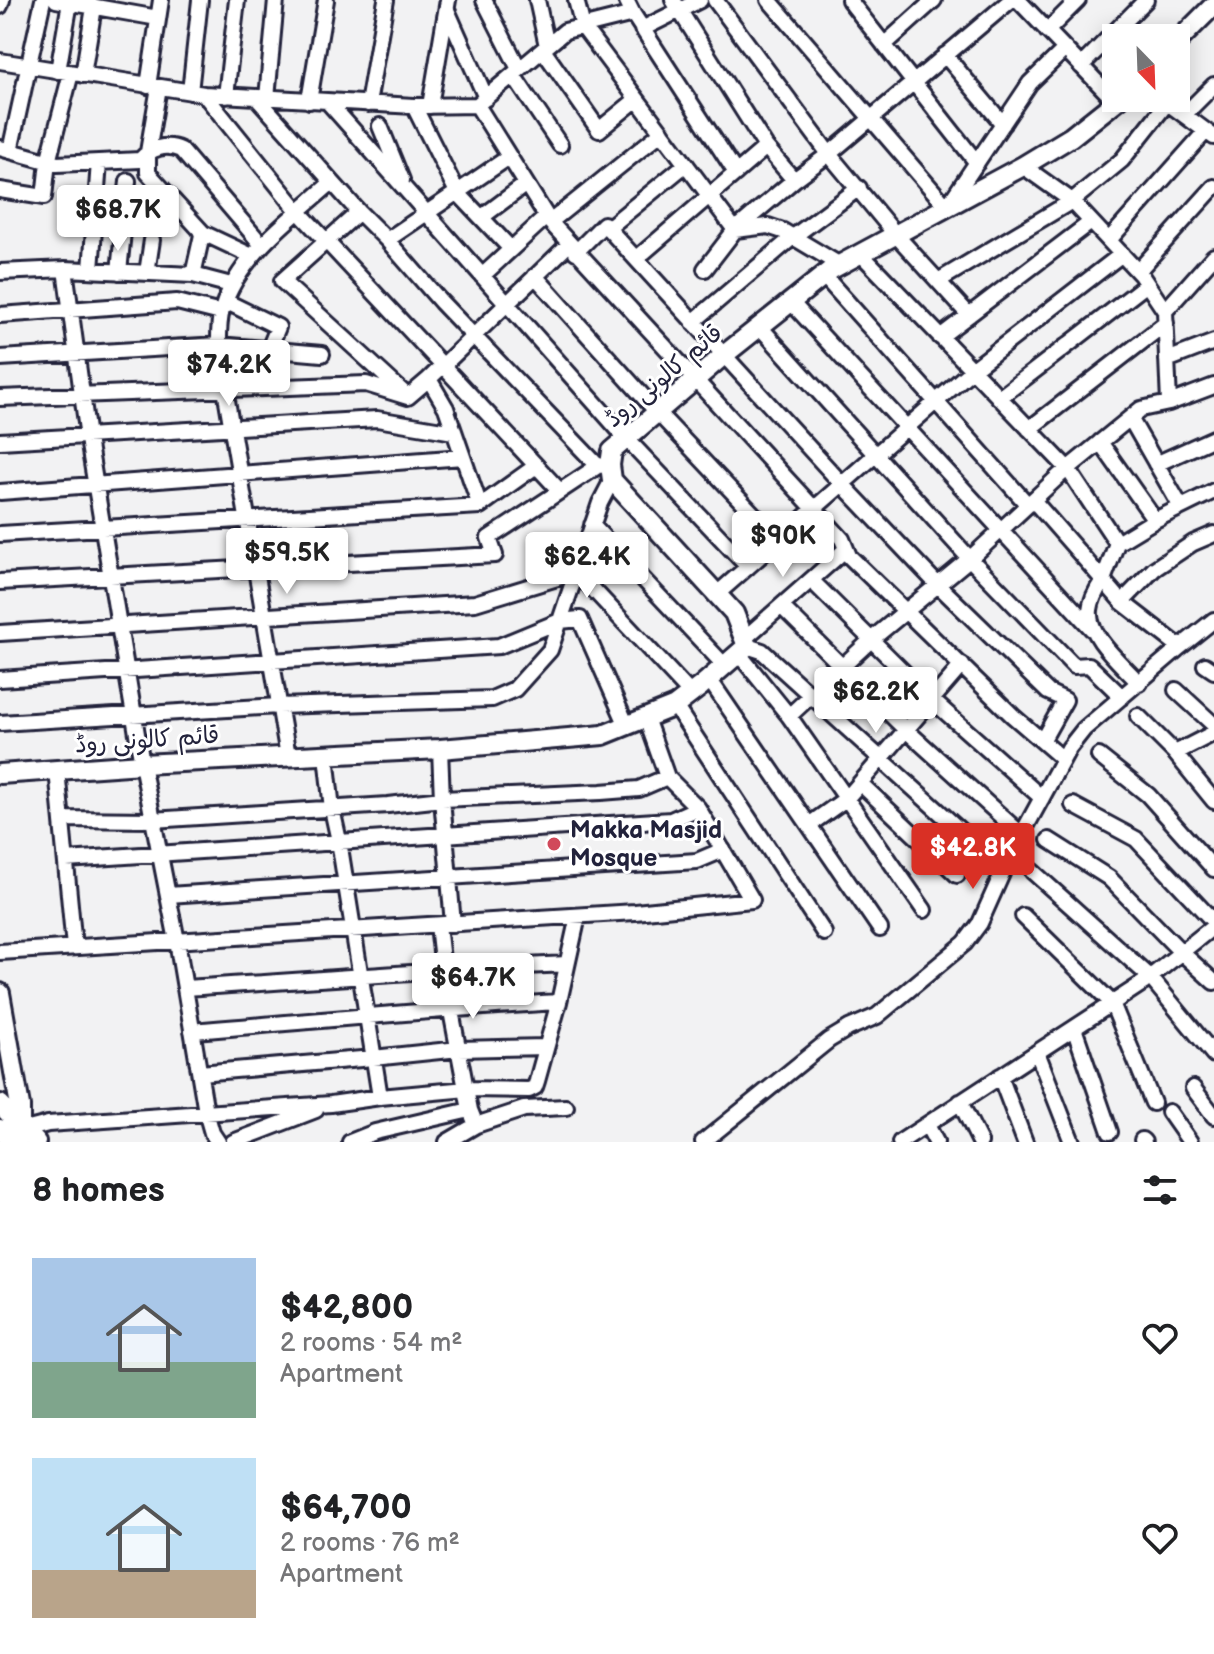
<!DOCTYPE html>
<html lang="en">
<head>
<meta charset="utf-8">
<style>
	body { margin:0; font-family:"Balsamiq Sans","Playpen Sans Arabic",sans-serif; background:#f6f6f6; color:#202124; height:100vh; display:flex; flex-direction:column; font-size:30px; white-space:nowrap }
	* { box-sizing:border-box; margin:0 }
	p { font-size:26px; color:#757577 }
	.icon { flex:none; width:44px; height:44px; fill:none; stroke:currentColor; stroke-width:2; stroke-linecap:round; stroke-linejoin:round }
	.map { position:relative; height:1142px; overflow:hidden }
	.panel { display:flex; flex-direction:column; background:#fff; flex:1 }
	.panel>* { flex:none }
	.needle { width:52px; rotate:157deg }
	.controls { position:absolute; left:1102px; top:24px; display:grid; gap:16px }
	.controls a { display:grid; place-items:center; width:88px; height:88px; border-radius:0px; background:#fff; box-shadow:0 4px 20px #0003; font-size:40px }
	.price { position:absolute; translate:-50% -68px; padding:0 18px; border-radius:8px; background:#fff; color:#222; font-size:26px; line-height:52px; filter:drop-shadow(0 2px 4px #0008) }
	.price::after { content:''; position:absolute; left:50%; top:48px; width:24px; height:18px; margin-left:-12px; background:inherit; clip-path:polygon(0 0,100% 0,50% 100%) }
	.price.active { background:#d93025; color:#fff }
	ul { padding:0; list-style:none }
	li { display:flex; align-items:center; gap:24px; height:200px; padding:0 32px }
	li span { display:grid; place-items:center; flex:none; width:224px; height:160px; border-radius:0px; color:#555 }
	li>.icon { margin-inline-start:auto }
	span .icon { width:96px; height:96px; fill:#fffc; stroke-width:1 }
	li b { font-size:34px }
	h2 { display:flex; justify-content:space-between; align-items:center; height:96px; padding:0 32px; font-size:34px }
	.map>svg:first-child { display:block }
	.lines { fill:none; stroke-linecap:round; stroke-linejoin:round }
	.street-casing { stroke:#22223b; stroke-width:20 }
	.secondary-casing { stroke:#22223b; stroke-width:24 }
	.street { stroke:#fff; stroke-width:14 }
	.secondary { stroke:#fff; stroke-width:18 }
	.poi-dot { fill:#d1495b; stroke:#fff; stroke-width:3 }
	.labels { text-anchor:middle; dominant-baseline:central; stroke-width:6; stroke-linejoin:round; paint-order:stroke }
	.street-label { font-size:24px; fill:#22223b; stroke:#fff }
	.poi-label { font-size:24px; font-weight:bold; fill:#22223b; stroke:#fff; text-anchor:start }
</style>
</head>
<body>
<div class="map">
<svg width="1214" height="1142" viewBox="0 0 1214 1142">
	<rect width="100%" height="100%" fill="#f2f2f3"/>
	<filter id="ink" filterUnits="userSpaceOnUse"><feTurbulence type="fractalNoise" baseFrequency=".0125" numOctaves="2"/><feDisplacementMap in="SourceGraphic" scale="16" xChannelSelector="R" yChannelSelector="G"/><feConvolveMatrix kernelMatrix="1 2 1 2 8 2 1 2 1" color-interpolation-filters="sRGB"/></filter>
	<g filter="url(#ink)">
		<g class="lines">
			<g class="street-casing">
				<path id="street" d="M56,0l102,18
					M484,0l35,69
					M537,0l10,46
					M576,0l7,27 152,203 33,-4 15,5 57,34
					M626,0l7,14 103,159
					M673,0l93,147 28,33
					M715,0l114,154 67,81 73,80
					M769,0l178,207 83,-124 35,-34
					M849,0l128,163
					M1018,0l98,102
					M0,6l2,-6
					M447,10l39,88
					M642,29l58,-29
					M1047,31l31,-31
					M884,45l50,-45
					M543,50l56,80 38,-31
					M945,55l58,69
					M0,61l204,33 210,12 63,-1 88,-74 68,-17
					M1081,66l65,-66
					M58,71l12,-69
					M83,75l11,-68
					M513,75l47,70
					M148,86l13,-86
					M159,87l-11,65v21l55,60 49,23
					M190,92l10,-92
					M204,94l95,118 261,279
					M226,96l11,-96
					M257,98l102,114 28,28 54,62 157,164 9,-1
					M267,98l9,-98
					M1161,98l53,39
					M309,101l17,-101
					M328,102l298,336 122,129
					M368,104l18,-104
					M477,105l73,117 292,317 7,17 164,160 50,43
					M414,106l43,86 54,57
					M430,106l18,-106
					M1184,115l30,-30
					M380,126l22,54
					M0,148l57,16 83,-4c11,-12 26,-17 41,-10l81,95
					M10,151l33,-151
					M1023,166l49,35 69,74 24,36 4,92
					M0,190l44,7 4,-35 23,-89
					M359,212l-77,69 123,113
					M482,217l44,-33
					M550,222l112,-90
					M608,228l78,-64
					M387,240l122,-83
					M1109,240l97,-109
					M576,252l28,-28 238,260 96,101 110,107 17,8 -23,41
					M861,254l207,215 49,74
					M636,259l130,-112
					M65,269l24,176 53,319 35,177 29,171 6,21 6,9
					M705,269l30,-39 59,-50 35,-26 182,-154
					M91,270l8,-108
					M1138,271l76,-84
					M0,272l65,-3 128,6 38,10
					M119,272l9,-91
					M147,273l5,-33
					M193,275l9,-40 -2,-5
					M482,276l64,-59
					M535,276l122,136 121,128
					M824,276l204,229
					M938,281l134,-80 50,-41 45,-57
					M225,301l53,26 -9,22
					M791,302l301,327
					M1165,311l49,-55
					M0,315l177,-13 44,11
					M693,322l100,-85 66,-49
					M760,327l210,232 104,107 15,-1 33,32
					M940,337l151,-115
					M0,358l219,-13 103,9
					M1167,360l47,-18
					M0,398l366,-14 42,13 21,-18
					M999,398l148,-114
					M1130,418l51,89
					M1029,429l137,-106
					M0,441l377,-22 77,13
					M1100,442l55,78
					M1156,464l58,-26
					M0,492l463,-35
					M1033,500l70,80c-6,9 -12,19 -13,30 -3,26 32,54 49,73
					M480,506l-34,-98 -17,-29 140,-135
					M592,525l133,141
					M0,534l480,-28 56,-40
					M811,580l121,120 110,98
					M0,582l495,-27 -6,-17 109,-72
					M717,594l255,-224 150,-116
					M1122,602l32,-33 39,-26 21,-9
					M781,606l125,124 116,105
					M0,633l475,-30 102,-31 113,121
					M745,638l101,-89
					M747,646l15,5 214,194
					M1180,647l-58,-45 -19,-22 14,-37 38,-23 59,-29
					M739,654l50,62 135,194
					M1205,665l9,6
					M0,679l499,-33 61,-25 20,-2 47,107
					M709,679l171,250
					M1176,690l38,35
					M675,706l149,227
					M789,716l83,-77 102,-84 86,-80 81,-66 28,-6 45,-17
					M1138,716l37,37 39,48
					M0,723l279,-17 213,-7 23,-10 35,-39 50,-147 12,-23
					M440,749l2,50 11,125
					M1175,753l39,-20
					M326,755l6,54 7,32 41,256
					M288,756l-69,-402c0,-14 -1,-31 3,-44 17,-55 69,-91 110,-128
					M1099,756l49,39 66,74
					M57,770l17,177
					M860,783l97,92
					M1073,805l63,34 78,83
					M62,819l90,1 236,-15 54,-6 159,-7 38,-3 28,-12
					M809,825l38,-27 115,-133
					M1049,840l60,38 72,74 33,30
					M66,860l605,-40 27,-12
					M1032,871l118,106 64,78
					M168,895l529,-34 26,-11
					M1023,916l89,87 41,100
					M438,925l5,44 27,141 6,15
					M0,952l635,-40 117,-12 -54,-92 -31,-31 -21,-59
					M185,988c128,-8 255,-18 382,-24
					M1074,1028l36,104
					M192,1031c123,-10 244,-22 367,-29
					M1037,1052l35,90
					M200,1073l173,-15 86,-9 87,-2
					M1000,1076l25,66
					M1193,1088l21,28
					M960,1102l20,40
					M1169,1112l21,30
					M927,1125l9,17
					M25,1130l23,-6 283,-20 49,-7 87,-8 62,1 6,-3 2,-6 22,-79 19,-86
					M1142,1140l2,2
					M233,1142l83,-32
					M350,1142l25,-10 95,-22
					M447,1142l29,-17 48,-16 42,-2
					M703,1142l126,-102 20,-12 28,-12 88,-73 15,-20 29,-65 60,-110 15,-19 96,-82 34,-27
					M900,1142l243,-159 71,-57"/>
			</g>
			<g class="secondary-casing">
				<path id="secondary" d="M1176,43l38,-38
					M0,774l142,-10 298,-15 163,-14 72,-29 26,-20 46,-40 -13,-33 -122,-133 -2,-15 2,-14 112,-96 108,-86 191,-103 48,-29 49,-39
					M0,993l20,113v20l-3,16
					M0,1104l36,38
					M0,1129l12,13"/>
			</g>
			<use href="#street" class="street"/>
			<use href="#secondary" class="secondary"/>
		</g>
	</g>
	<circle class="poi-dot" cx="554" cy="844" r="8"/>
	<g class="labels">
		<g class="street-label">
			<text transform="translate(664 376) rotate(-40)">قائم کالونی روڈ</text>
			<text transform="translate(147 740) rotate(-4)">قائم کالونی روڈ</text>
		</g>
		<g class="poi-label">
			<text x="570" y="830">Makka Masjid<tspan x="570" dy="28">Mosque</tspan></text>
		</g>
	</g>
</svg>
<div class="controls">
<a><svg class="needle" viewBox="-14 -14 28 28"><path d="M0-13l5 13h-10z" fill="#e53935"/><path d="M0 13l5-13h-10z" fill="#757577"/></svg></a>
</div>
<b class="price" style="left:118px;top:253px">$68.7K</b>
<b class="price" style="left:229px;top:408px">$74.2K</b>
<b class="price" style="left:783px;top:579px">$90K</b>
<b class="price" style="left:287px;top:596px">$59.5K</b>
<b class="price" style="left:587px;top:600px">$62.4K</b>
<b class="price" style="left:876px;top:735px">$62.2K</b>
<b class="price active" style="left:973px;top:891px">$42.8K</b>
<b class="price" style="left:473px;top:1021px">$64.7K</b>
</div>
<section class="panel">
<h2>8 homes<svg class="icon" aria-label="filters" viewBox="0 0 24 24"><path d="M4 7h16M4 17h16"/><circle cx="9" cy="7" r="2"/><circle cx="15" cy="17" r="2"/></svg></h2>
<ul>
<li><span style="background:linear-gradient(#a9c7e8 65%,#7fa58c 0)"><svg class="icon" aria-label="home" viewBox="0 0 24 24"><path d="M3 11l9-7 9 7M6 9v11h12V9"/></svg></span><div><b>$42,800</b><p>2 rooms · 54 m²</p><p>Apartment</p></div><svg class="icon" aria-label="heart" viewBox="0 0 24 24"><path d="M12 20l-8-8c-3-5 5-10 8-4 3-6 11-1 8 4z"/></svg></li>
<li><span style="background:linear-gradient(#bfe0f5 70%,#b9a48a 0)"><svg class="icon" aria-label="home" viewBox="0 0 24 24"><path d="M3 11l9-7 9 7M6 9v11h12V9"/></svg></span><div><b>$64,700</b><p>2 rooms · 76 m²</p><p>Apartment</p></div><svg class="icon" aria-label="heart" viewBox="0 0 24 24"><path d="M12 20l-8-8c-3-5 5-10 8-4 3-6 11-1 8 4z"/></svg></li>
</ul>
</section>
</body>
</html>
